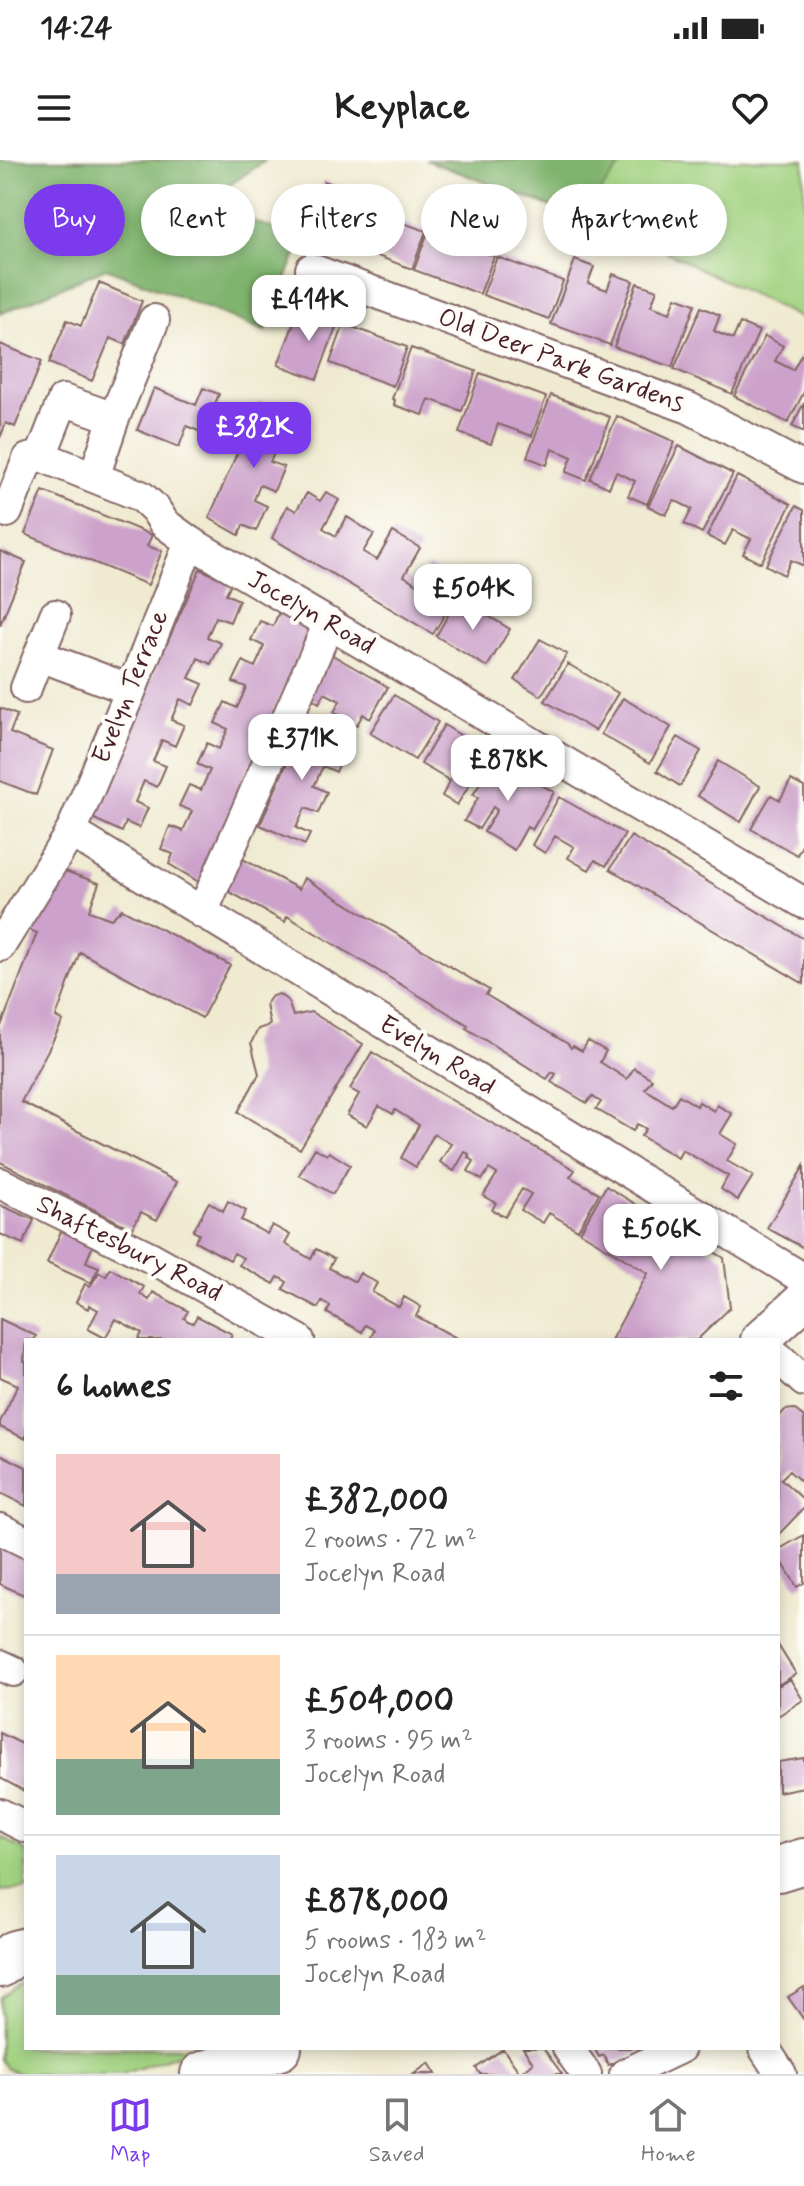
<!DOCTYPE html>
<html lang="en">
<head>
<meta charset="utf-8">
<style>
	body { margin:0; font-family:Mynerve,sans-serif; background:#f6f6f6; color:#222; height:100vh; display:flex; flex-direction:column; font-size:30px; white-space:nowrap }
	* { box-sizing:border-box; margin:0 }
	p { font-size:26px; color:#767676 }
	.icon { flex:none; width:44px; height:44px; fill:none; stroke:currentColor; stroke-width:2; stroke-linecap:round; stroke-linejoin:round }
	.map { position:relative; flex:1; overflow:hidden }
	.panel { position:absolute; left:24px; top:1178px; width:756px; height:712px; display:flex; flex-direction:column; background:#fff; border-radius:0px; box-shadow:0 4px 12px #0003 }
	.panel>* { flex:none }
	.banner { position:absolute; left:24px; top:24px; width:756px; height:72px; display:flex; gap:16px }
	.price { position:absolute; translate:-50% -68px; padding:0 18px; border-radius:16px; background:#fff; color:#222; font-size:26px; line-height:52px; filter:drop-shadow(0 2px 4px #0008) }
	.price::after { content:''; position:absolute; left:50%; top:48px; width:24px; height:18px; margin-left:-12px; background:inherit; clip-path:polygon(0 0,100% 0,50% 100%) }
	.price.selected { background:#7c3aed; color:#fff }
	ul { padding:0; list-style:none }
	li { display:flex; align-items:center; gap:24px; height:200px; padding:0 32px }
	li+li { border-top:2px solid #e0e0e0 }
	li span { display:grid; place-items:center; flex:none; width:224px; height:160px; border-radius:0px; color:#555 }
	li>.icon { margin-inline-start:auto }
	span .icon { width:96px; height:96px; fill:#fffc; stroke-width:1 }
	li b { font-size:34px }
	h2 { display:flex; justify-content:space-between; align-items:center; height:96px; padding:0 32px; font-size:34px }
	.chip { padding:0 28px; border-radius:36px; background:#fff; box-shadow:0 4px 12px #0003; font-size:28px; line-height:72px }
	.chip.selected { background:#7c3aed; color:#fff }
	.status { display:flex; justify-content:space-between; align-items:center; height:56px; padding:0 40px; background:#fff; direction:ltr }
	.status svg { height:22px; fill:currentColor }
	header { display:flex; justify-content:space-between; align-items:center; height:104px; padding:0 32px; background:#fff; font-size:36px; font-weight:800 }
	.dock { display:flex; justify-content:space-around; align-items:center; height:112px; border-top:2px solid #e0e0e0; background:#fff; font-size:22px; color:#767676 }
	.dock a { display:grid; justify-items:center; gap:4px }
	.dock .selected { color:#7c3aed }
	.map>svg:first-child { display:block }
	.green { fill:#a1d280; stroke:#767856; stroke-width:2 }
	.forest { fill:#80b46e; stroke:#656a4c; stroke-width:2 }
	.building { fill:#cca1cb }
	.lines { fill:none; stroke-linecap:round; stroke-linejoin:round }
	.minor-casing { stroke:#846665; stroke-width:34 }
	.major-casing { stroke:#846665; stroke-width:42 }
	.highway-casing { stroke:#846665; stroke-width:48 }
	.minor { stroke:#fff; stroke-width:30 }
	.major { stroke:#fff; stroke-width:38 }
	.highway { stroke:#fff; stroke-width:44 }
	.labels { text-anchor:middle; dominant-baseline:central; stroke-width:8; stroke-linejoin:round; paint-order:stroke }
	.street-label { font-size:26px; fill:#4a1f2b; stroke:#fdfcf7 }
</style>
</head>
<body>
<div class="status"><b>14:24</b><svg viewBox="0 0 49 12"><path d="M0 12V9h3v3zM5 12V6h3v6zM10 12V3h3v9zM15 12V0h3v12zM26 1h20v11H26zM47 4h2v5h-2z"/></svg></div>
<header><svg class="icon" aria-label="menu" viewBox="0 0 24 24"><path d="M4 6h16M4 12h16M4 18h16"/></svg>Keyplace<svg class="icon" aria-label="heart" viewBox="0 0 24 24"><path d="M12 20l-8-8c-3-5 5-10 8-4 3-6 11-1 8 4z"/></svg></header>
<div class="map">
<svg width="804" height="1914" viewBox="0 0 804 1914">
	<rect width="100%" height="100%" fill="#fdfcf7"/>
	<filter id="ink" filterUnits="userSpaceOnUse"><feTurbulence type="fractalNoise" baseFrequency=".0125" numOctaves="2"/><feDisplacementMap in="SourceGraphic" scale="16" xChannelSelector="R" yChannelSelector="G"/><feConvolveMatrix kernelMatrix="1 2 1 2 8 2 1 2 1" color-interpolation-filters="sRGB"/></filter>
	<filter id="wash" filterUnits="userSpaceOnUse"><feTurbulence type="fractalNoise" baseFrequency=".006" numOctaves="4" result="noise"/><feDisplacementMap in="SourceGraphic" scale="32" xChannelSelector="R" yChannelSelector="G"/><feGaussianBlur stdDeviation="1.8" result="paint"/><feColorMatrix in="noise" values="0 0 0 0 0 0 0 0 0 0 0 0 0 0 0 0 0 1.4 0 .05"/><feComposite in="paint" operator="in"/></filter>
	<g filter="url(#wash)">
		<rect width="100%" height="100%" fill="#efead0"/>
		<path class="green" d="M426,0h378v160l-153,-76z
			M0,1677l26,14v38l-26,2z
			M26,1822v66h172l-76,26h-102l-13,-5 -7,-10v-61l19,-14z"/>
		<path class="forest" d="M0,0h266l-45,31 -6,16 87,32 -37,92 -159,-63 -106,46z
			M426,0h199l-45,57z"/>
		<g id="blocks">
			<path class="building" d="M324,21l36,13 -18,50 -56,-20 8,-23 20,7z
				M361,48l65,23 -14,38 -64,-24z
				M428,72l66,24 -14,38 -66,-24z
				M497,97l66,24 -14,38 -66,-24z
				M575,100l19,7 -6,16 19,7 6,-16 20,7 -23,64 -59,-21z
				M99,123l43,18 -17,43 -15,-6 -18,43 -43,-18 18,-43 14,6z
				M637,123l20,7 -6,16 19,7 6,-16 19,7 -23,63 -58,-20z
				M701,147l19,8 -6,16 9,4 10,4 7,-16 19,8 -27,63 -58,-25z
				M299,150l16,6 2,-5 22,8 -22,60 -39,-14z
				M344,164l63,23 -14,39 -63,-23z
				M765,176l18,10 -8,15 18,9 8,-15 3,1v36l-16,31 -54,-27z
				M0,184l42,17 -27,66 -9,-4 -6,15z
				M411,188l65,23 -14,40 -33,-12 -6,16 -29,-10 1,-5 -3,-1z
				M480,213l66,24 -14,39 -34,-12 -7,20 -32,-11z
				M154,228l42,17 7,-17 16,6 -16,39 -16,-7 -8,21 -42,-17z
				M551,235l59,22 -24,63 -20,-8 6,-15 -9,-4 -11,-4 -5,16 -20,-8z
				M259,242l32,14 -4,7 13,6 -10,23 -13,-5 -7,15 14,5 -10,24 -14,-6 -6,15 13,6 -11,25 -13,-6 -4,10 -30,-17z
				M804,243v29l-12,-6z
				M617,256l58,26 -28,62 -19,-8 7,-15 -10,-5 -9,-4 -7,16 -19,-9z
				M679,286l54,28 -31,59 -18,-9 8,-15 -18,-9 -8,15 -18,-9z
				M737,316l54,28 -30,59 -18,-9 8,-15 -18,-9 -8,15 -18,-9z
				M43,331l109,44 -5,11 15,5 -14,34 -123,-51z
				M326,332l13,8 -16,28 13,8 11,-19 27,17 -11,18 14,8 16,-28 27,16 -16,28 13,8 11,-18 27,16 -11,18 7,4 -18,30 -161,-96 15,-32 9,5 11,-18 13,8z
				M796,346l8,4v56l-13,-6 -7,15 -18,-10z
				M0,391l26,11 -26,63z
				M200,409l31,14 -5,11 13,6 -9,22 -14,-5 -9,20 14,6 -10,21 -13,-6 -4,10 -5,10 14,6 -10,21 -13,-6 -9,21 13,5 -9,21 -13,-6 -9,21 13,5 -9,21 -13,-6 -9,21 13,6 -9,20 -13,-6 -4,10 -32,-15z
				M458,438l52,31 -23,38 -51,-31z
				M279,452l30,18 -110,252 -30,-18 4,-10 -12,-5 9,-23 13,5 9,-20 -13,-5 10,-21 12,5 9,-20 -13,-6 10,-21 12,6 9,-20 -13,-6 10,-21 12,6 5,-11 4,-10 -13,-5 10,-21 12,6 5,-11 4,-10 -13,-6 9,-19 13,5z
				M540,479l27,15 -26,42 -26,-16z
				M329,493l59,34 -18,32 -7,-5 -6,11 -23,-13 6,-11 -15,-8 -6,10 -9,-6z
				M568,504l50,29 -23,38 -50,-30z
				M394,535l44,27 -23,38 -45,-27z
				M623,538l48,29 -21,36 -49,-29z
				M0,548l17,7 -7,18 43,17 -17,45 -36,-14z
				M305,561l31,14 -4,10 13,6 -9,21 -13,-6 -9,20 13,6 -9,21 -13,-5 -9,20 14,6 -5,11 -45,-20z
				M444,565l45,28 -32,52 -15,-9 8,-15 -29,-17z
				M678,577l23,14 -21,35 -23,-15z
				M495,598l59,34 -22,38 -5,-3 -13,23 -30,-18 13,-22 -4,-3 -14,22 -15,-8 14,-23 -5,-3z
				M718,601l42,25 -19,36 -43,-26z
				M791,620l13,7v55l-7,13 -46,-26 20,-34 9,5z
				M559,637l66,37 -19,32 -11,-6 -6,10 -11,-6 -10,-6 6,-11 -19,-11 -10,17 -13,-8z
				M631,676l173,103v45l-194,-115z
				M237,696l62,33 5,-11 185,112 -3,5 82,49 3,4 2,-2 9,5 6,-10 18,10 -6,11 27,17 7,-11 8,5 10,6 -7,10 27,17 7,-11 18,11 2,-4 15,9 3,-6 15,9 -12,20 17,10 -10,17 26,15 -15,24 -17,-11 7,-13 -46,-26 -4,8 -37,-22 5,-7 -5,-3 -4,-2 -4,7 -37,-22 5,-7 -5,-3 -4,-3 -5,7 -36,-21 5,-8 -4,-2 -5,7 -81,-51 2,-3 -181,-109 -2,6 -61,-33z
				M62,710l37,13 -10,28 22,8 11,-10 108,56 -28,53 -122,-66 -24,65 7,4 -42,81 156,80 -20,38 -16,-8 -9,17 -132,-67v-133l37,-96 -14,-6 16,-44 16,6z
				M279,834l9,7 5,15 18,-4 52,32 -63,105 -62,-37 21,-38 -8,-31 7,-14 12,-4 -4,-21 6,-8z
				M372,892l67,41 136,77 -5,7 29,16 -21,37 -29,-17 -6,10 -22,-13 10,-16 -9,-5 -17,28 -13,-7 4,-7 -13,-7 14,-22 -8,-5 -7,11 -14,-9 6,-10 -6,-4 1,-3 -4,-2 -11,19 -14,-9 11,-18 -17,-10 -18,33 -15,-9 18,-33 -24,-15 -2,4 -14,-8 -12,20 -20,-11 12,-21 -9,-5z
				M315,988l12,7 2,-3 21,13 -17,29 -34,-19z
				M804,1006v82l-37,-20z
				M606,1026l118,72 6,50 -33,32h-86l37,-67 -68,-41z
				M228,1041l18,10 -5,9 26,14 5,-9 18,10 -5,9 26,15 5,-10 18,10 -5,9 26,14 5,-9 17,10 -5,9 27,15 5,-10 9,5 8,5 -5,9 44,24h-84l-5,-3 3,-7 -9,-5 -3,7 -35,-19 3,-7 -8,-5 -4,7 -35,-19 4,-7 -5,-3 -4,-2 -4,7 -35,-19 4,-7 -9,-5 -4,7 -35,-19 4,-7 -6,-3 16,-29 14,9z
				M0,1045l34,15 -11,24 -23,-10z
				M62,1069l32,14 -8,19 13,5 -8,16 -44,-20z
				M110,1108l34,19 -4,7 9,6 4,-8 35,19 -4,7 4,3 5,2 4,-7 35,18 -3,6h-91l4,-7 -26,-14 -11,19 -17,-9 10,-19 -9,-5 -1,4 -12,-7 9,-18 5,3 9,-15 7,4z
				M0,1159l36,17 -2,4h-8l-2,21 2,1v77l-26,-12v-5l18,-37 -18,-8z
				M794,1249l10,8v67l-15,-13 -8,8 23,21v8l-26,27v-117l7,-8z
				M0,1294l26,13v39l-26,-13z
				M804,1375v48l-7,4 -19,-32v-5z
				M0,1378l26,13v45l-26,-12z
				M778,1485l18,29 -18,11z
				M790,1519l13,21 -25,16v-30z
				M0,1573l22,11 4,-7v55l-26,-14z
				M804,1598v29l-26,5v-30z
				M804,1827v33l-16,-23z
				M523,1888h20l19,26h-82l-4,-6 27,-19 17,24 13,-10z
				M594,1888h56l-42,17 -4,-10 -5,2z
				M429,1903l7,11h-22z"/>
		</g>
	</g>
	<g filter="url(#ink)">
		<use href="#blocks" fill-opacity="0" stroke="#846665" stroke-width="2"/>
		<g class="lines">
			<g class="minor-casing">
				<path id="minor" d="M311,109l378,139 115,60
					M41,296l22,-56 51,18
					M94,317l20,-59 40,-98
					M7,352l21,-53 13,-3 100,40 14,13 9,14 26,19 614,361
					M40,496l91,34
					M26,528l29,-73
					M71,672l733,447
					M202,753l127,-290
					M0,786l71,-114 60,-142 59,-148
					M0,1023l152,75 147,82
					M778,1197l26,24
					M0,1369l26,13
					M0,1505l13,6
					M0,1654l26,13
					M568,1888l18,26
					M764,1888l17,26
					M625,1914l55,-26"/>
			</g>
			<g class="major-casing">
				<path id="major" d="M760,1180l44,-40"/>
			</g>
			<g class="highway-casing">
				<path id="highway" d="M778,1709l26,-8
					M0,1805l14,-12 12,-3
					M203,1914l76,-26"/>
			</g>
			<use href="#minor" class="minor"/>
			<use href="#major" class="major"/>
			<use href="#highway" class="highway"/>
		</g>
	</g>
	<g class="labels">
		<g class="street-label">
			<text transform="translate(561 201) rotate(20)">Old Deer Park Gardens</text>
			<text transform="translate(311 453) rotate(30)">Jocelyn Road</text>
			<text transform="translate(131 527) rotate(-68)">Evelyn Terrace</text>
			<text transform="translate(437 896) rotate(31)">Evelyn Road</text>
			<text transform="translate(129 1089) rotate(27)">Shaftesbury Road</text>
		</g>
	</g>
</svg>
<b class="price" style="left:309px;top:183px">£414K</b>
<b class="price selected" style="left:254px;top:310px">£382K</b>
<b class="price" style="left:473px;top:472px">£504K</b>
<b class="price" style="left:302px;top:622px">£371K</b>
<b class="price" style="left:508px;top:643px">£878K</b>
<b class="price" style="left:661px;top:1112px">£506K</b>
<div class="banner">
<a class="chip selected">Buy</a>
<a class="chip">Rent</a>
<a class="chip">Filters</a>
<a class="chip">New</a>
<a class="chip">Apartment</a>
</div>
<section class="panel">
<h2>6 homes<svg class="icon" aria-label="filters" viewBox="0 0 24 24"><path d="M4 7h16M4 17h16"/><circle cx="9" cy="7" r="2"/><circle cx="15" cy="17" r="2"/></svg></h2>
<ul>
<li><span style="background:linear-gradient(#f6c9c9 75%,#9aa5b1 0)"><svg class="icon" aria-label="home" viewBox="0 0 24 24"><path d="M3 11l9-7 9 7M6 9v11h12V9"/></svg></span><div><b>£382,000</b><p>2 rooms · 72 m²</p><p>Jocelyn Road</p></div></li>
<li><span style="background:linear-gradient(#ffd9b3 65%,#7fa58c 0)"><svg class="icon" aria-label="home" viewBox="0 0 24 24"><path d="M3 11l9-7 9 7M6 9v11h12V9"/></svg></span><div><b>£504,000</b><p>3 rooms · 95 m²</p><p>Jocelyn Road</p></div></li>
<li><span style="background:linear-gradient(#c9d6e8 75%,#7fa58c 0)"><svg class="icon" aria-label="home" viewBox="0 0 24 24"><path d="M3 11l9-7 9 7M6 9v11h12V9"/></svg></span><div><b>£878,000</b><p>5 rooms · 183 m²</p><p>Jocelyn Road</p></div></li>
</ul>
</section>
</div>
<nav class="dock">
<a class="selected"><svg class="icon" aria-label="map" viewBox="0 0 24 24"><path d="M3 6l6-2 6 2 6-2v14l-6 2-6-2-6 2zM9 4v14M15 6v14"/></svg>Map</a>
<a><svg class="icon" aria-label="saved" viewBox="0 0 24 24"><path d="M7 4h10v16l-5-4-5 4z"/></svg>Saved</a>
<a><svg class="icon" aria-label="home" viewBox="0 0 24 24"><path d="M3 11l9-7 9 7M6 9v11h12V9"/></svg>Home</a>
</nav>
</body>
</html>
